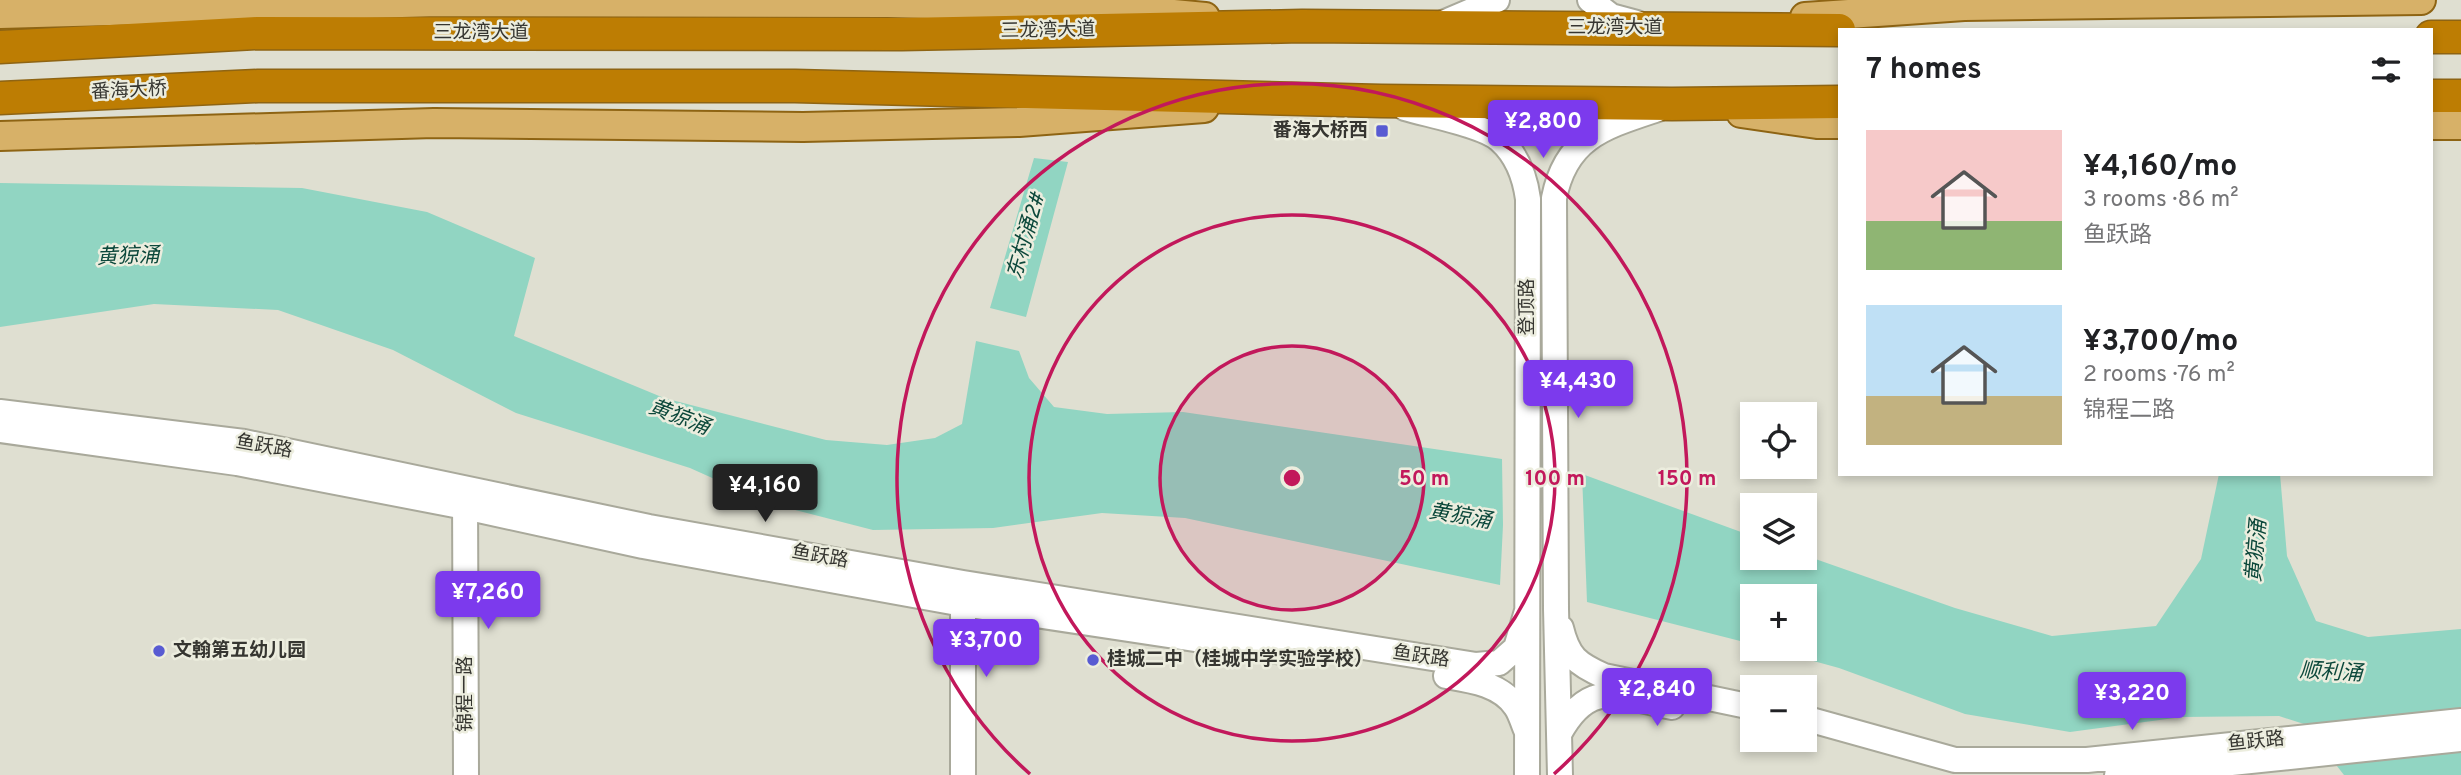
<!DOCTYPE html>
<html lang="en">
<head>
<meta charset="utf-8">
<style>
	body { margin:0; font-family:Overpass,"Noto Sans SC",sans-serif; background:#f6f6f6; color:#202124; height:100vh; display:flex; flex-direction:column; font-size:26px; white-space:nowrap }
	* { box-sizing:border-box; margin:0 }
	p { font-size:23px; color:#757577 }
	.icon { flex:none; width:38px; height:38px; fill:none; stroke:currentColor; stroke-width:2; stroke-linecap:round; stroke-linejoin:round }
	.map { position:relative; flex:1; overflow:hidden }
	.panel { position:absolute; left:1838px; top:28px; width:595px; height:448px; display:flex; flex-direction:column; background:#fff; border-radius:0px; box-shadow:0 4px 10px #0003 }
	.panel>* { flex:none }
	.fabs { position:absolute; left:1740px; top:402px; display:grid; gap:14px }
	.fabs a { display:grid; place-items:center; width:77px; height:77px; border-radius:0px; background:#fff; box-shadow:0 4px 10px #0003; font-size:35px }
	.price { position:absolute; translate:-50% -60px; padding:0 16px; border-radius:7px; background:#7c3aed; color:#fff; font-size:23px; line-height:46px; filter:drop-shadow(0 2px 4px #0008) }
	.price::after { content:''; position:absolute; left:50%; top:42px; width:21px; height:16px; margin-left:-10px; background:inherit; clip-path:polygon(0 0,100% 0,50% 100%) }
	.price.active { background:#222; color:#fff }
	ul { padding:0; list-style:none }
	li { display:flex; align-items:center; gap:21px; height:175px; padding:0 28px }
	li span { display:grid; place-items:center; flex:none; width:196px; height:140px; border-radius:0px; color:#555 }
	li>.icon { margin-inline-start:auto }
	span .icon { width:84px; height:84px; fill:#fffc; stroke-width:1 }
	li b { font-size:30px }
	h2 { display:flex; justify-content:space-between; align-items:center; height:84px; padding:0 28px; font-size:30px }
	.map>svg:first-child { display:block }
	.water { fill:#91d5c2 }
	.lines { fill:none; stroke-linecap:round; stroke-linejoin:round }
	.secondary-casing { stroke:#a9a99b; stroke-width:28 }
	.primary-casing { stroke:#8e6413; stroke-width:32 }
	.highway-casing { stroke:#8e6413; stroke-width:35 }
	.secondary { stroke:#fff; stroke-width:24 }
	.primary { stroke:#d7b168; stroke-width:28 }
	.highway { stroke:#bd7d03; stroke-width:32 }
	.ring { fill:none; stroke:#c2185b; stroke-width:3.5 }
	.poi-dot { fill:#585bd2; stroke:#ecedde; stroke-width:2.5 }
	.labels { text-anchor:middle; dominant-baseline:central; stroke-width:5; stroke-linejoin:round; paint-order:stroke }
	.street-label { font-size:19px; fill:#363631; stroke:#ecedde }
	.poi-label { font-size:19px; font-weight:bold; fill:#363631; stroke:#ecedde; text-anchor:start }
	.water-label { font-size:21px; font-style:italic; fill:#0c483b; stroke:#ecedde }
	.centre { fill:#c2185b; stroke:#ecedde; stroke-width:3.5 }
	.ring-label { font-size:21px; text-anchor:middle; font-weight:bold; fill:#c2185b; stroke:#ecedde; stroke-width:5; stroke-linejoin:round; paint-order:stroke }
</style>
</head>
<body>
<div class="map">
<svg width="2461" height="775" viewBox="0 0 2461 775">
	<rect width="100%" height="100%" fill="#dfdfd1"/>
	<path class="water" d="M1034,158l34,4 -42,155 -36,-9z
		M0,183l302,5 125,24 108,46 -21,78 150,62 162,42 61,5 48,-7 27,-14 14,-83 43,10 10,27 25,29 53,7 76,-2 319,47 1,66 -3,60 -315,-67 -83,-5 -109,15 -120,2 -105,-27 -78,-35 -174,-55 -123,-63 -115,-40 -124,-6 -154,23z
		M1582,474l170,62v22h52v-3l151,53 97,28 104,-10 45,-67 18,-85h61l7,82 29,65 52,16 93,-8v146h-117l-40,-51 -25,-8 -97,1 -112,15 -105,-18 -126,-46 -69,-19h34v-52h-52v47l-165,-42z"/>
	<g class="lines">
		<g class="secondary-casing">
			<path id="secondary" d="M1590,0l21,16 26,7
				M1443,23l54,-23
				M1405,108c23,7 79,17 95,32 18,16 25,37 28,59l-1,576
				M0,412l244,30 405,85 314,56 513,82 23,-2 17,-15 11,-37
				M0,430l237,33 228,44 178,39 320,58 319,48
				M465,492l1,283
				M1561,628c7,29 16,36 43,48l148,31
				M1446,676c24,4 55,8 70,31 5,7 7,17 11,25
				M1804,718l151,42h132l374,-39
				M1559,734c31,-57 60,-37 113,-27
				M963,775v-185
				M1560,775l-4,-166 -2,-411c12,-61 50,-71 104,-89
				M2117,775l344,-36"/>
		</g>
		<g class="primary-casing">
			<path id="primary" d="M0,14l438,-12 450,1 234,6 83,8
				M1805,17l159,-11 457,-6
				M1741,113l76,11h22
				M2431,125h30
				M0,136l434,-13 369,4 216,-5 185,-14"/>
		</g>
		<g class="highway-casing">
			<path id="highway" d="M2431,37h30
				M0,47l257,-14 645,1 400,-8 537,4
				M2431,96h30
				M0,98l258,-12h537l586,15 291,3 167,-2"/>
		</g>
		<use href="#secondary" class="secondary"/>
		<use href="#primary" class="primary"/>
		<use href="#highway" class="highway"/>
	</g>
	<circle cx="1292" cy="478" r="132" fill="#c2185b" fill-opacity=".12"/>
	<g class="ring">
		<circle cx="1292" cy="478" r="132"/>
		<circle cx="1292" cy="478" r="263"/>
		<path d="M1030 774A395 395 0 1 1 1554 774"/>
	</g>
	<g class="poi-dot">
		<rect x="1375" y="124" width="14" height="14" rx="3.5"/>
		<circle cx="159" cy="651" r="7"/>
		<circle cx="1093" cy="660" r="7"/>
	</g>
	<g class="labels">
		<g class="street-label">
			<text x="1615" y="28">三龙湾大道</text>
			<text transform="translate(1048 31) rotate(-1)">三龙湾大道</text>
			<text x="481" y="33">三龙湾大道</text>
			<text transform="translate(129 91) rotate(-3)">番海大桥</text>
			<text transform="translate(1528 307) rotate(-90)">登顶路</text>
			<text transform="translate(264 447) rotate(10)">鱼跃路</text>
			<text transform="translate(820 557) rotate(10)">鱼跃路</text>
			<text transform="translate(1421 657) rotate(8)">鱼跃路</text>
			<text transform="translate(466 694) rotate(-90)">锦程一路</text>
			<text transform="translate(2256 742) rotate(-6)">鱼跃路</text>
		</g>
		<g class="poi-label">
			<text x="1368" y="131" text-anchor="end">番海大桥西</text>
			<text x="173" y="651">文翰第五幼儿园</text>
			<text x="1107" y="660">桂城二中（桂城中学实验学校）</text>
		</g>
		<g class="water-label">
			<text transform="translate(1027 236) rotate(-74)">东村涌2#</text>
			<text transform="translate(128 257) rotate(-2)">黄猄涌</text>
			<text transform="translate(679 418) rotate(21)">黄猄涌</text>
			<text transform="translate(1460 517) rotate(10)">黄猄涌</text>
			<text transform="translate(2257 551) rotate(-85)">黄猄涌</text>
			<text transform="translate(2331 673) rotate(3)">顺利涌</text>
		</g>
	</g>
	<circle cx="1292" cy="478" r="10" class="centre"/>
	<g class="ring-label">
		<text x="1424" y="485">50 m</text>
		<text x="1555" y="485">100 m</text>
		<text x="1687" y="485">150 m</text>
	</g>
</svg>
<div class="fabs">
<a><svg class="icon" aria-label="locate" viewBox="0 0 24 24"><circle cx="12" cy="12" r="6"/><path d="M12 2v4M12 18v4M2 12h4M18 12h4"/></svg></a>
<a><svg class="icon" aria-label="layers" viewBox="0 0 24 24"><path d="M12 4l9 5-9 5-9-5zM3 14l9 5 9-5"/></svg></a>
<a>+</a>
<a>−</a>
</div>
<b class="price" style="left:1543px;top:160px">¥2,800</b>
<b class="price" style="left:1578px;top:420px">¥4,430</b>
<b class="price active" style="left:765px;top:524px">¥4,160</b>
<b class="price" style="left:488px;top:631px">¥7,260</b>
<b class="price" style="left:986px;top:679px">¥3,700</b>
<b class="price" style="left:1657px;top:728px">¥2,840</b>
<b class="price" style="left:2132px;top:732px">¥3,220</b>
<section class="panel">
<h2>7 homes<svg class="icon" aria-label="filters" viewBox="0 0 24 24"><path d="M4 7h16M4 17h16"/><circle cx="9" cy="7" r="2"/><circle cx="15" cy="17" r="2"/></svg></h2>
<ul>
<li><span style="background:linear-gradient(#f6c9c9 65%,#8fb573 0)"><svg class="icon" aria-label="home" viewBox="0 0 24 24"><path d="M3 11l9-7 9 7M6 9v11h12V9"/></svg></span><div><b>¥4,160/mo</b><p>3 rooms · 86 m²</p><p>鱼跃路</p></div></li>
<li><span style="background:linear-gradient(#bfe0f5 65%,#c2b280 0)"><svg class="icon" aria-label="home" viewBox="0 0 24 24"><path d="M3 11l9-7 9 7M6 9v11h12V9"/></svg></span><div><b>¥3,700/mo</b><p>2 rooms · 76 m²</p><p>锦程二路</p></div></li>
</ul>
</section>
</div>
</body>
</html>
